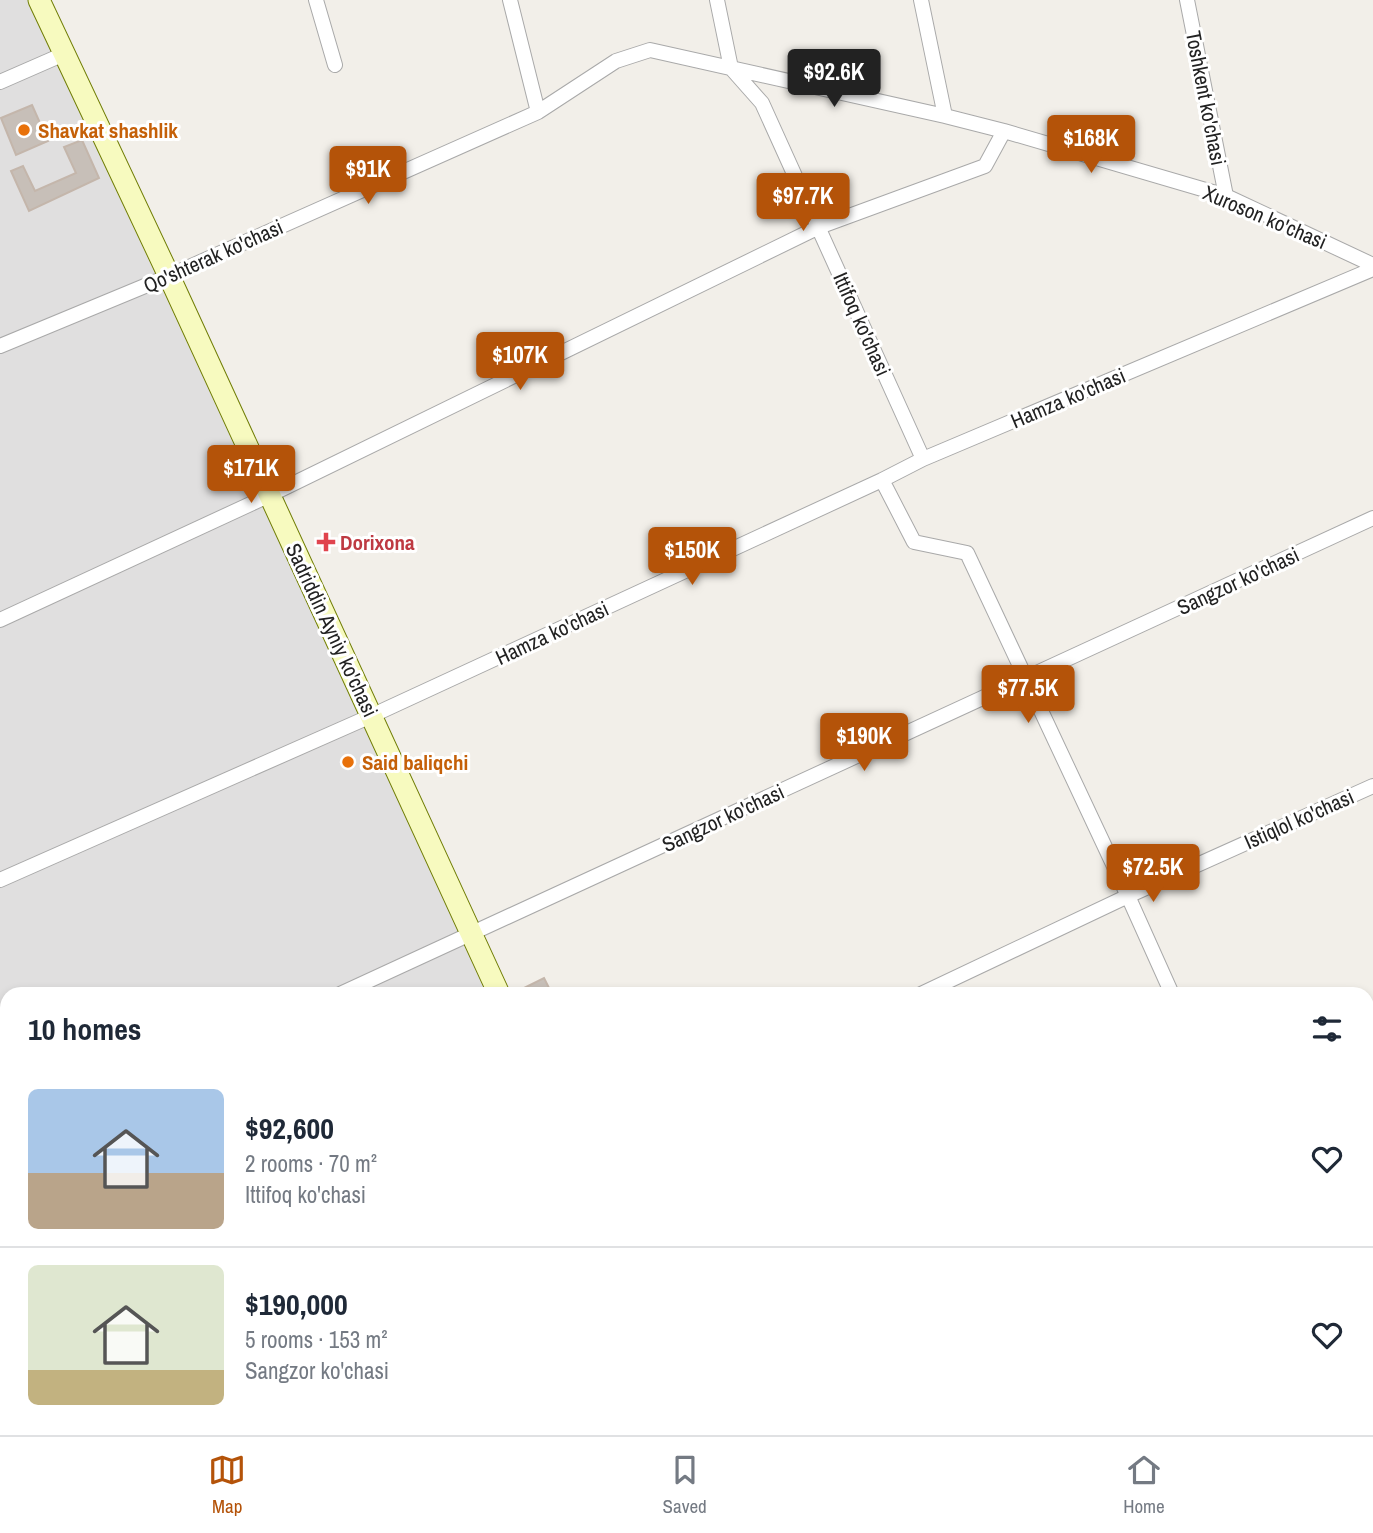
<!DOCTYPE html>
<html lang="en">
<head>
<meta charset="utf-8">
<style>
	body { margin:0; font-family:"Archivo Narrow",sans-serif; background:#f2f2f3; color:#1f2937; height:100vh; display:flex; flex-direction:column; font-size:26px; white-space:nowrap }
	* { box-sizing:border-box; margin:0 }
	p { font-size:23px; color:#747a83 }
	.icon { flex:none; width:38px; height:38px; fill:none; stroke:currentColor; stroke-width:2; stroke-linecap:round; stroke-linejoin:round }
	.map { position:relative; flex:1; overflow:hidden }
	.side { position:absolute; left:0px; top:987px; width:1374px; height:448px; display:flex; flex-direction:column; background:#fff; border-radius:21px 21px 0 0; box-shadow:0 4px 10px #0003 }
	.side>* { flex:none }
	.price { position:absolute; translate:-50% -60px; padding:0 16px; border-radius:7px; background:#b45309; color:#fff; font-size:23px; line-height:46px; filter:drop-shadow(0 2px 4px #0008) }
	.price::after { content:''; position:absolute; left:50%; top:42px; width:21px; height:16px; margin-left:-10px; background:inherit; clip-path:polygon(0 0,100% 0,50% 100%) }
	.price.on { background:#222; color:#fff }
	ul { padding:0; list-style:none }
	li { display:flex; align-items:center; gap:21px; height:175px; padding:0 28px }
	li+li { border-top:2px solid #e0e1e3 }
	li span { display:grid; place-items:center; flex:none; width:196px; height:140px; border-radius:10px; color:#555 }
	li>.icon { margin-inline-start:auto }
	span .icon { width:84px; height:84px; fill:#fffc; stroke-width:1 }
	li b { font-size:30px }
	h2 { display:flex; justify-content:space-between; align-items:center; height:84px; padding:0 28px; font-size:30px }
	.tab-bar { display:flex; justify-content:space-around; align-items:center; height:98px; border-top:2px solid #e0e1e3; background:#fff; font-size:19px; color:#747a83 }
	.tab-bar a { display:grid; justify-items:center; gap:4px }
	.tab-bar .on { color:#b45309 }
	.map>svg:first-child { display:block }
	.residential { fill:#e0dfdf }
	.building { fill:#c7bfb8; stroke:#c4b6ab; stroke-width:2 }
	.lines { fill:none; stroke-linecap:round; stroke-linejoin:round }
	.street-casing { stroke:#a9a9a9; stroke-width:16 }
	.secondary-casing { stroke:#707d05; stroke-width:23 }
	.street { stroke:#fff; stroke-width:14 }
	.secondary { stroke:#f7fabf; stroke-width:21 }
	.food-dot { fill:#e8710a; stroke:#fff; stroke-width:2.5 }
	.health-dot { fill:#e0444e; stroke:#fff; stroke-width:2.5 }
	.labels { text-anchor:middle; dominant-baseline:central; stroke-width:6; stroke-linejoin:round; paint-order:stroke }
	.street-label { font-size:21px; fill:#222; stroke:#fff }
	.food-label { font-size:21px; font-weight:bold; fill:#c56008; stroke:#fff; text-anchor:start }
	.health-label { font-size:21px; font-weight:bold; fill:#be3a42; stroke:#fff; text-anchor:start }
</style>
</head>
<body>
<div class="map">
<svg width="1373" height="1435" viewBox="0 0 1373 1435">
	<rect width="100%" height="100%" fill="#f2efe9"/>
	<path class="residential" d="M0,0h28l461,994h-482v434h683l3,7h-693z"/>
	<path class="building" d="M32,105l16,36 -32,14 -15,-37z
		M82,140l17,38 -70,33 -18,-40 12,-5 12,25 41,-18 -12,-26z
		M544,978l8,16h-40z"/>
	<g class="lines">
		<g class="street-casing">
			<path id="street" d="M316,0l19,65
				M510,0l28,112
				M717,0l14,68 31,35 161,356
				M921,0l24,116 59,15 222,65 147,69
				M1187,0l39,196
				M0,82l64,-28
				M0,346l169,-70 369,-164 78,-51 34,-11 295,66
				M882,480l32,62 53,11 161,343 44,98
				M0,620l270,-125 549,-268 166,-61 19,-35
				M0,880l371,-164 511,-236 41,-21 450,-190
				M340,994l1033,-476
				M921,994l207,-98 245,-110
				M1367,1059l6,-3
				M0,1148l7,-3
				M1367,1315l6,-3
				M1367,1419l6,13
				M0,1425l7,-3
				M553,1435l15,-7
				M1114,1435l14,-7"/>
		</g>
		<g class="secondary-casing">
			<path id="secondary" d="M39,0l130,276 330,718
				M698,1428l3,7"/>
		</g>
		<use href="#street" class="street"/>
		<use href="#secondary" class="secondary"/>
	</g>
	<g class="food-dot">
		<circle cx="24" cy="130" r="7"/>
		<circle cx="348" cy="762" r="7"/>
	</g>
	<path class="health-dot" d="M322.5 531.5h7v7h7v7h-7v7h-7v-7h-7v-7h7z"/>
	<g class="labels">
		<g class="street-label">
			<text transform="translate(1206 98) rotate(79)">Toshkent ko'chasi</text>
			<text transform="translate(1265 217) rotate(23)">Xuroson ko'chasi</text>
			<text transform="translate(213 256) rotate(-24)">Qo'shterak ko'chasi</text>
			<text transform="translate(862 324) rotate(66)">Ittifoq ko'chasi</text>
			<text transform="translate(1068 398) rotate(-23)">Hamza ko'chasi</text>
			<text transform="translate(1238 581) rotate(-25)">Sangzor ko'chasi</text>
			<text transform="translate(332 630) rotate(65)">Sadriddin Ayniy ko'chasi</text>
			<text transform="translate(552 633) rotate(-25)">Hamza ko'chasi</text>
			<text transform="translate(723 818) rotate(-25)">Sangzor ko'chasi</text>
			<text transform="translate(1299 819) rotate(-24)">Istiqlol ko'chasi</text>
		</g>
		<g class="food-label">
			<text x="38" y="130">Shavkat shashlik</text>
			<text x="362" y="762">Said baliqchi</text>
		</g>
		<g class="health-label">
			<text x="340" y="542">Dorixona</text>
		</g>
	</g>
</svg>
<b class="price on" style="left:834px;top:109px">$92.6K</b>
<b class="price" style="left:1091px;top:175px">$168K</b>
<b class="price" style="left:368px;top:206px">$91K</b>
<b class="price" style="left:803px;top:233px">$97.7K</b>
<b class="price" style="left:520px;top:392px">$107K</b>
<b class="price" style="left:251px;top:505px">$171K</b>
<b class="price" style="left:692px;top:587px">$150K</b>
<b class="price" style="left:1028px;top:725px">$77.5K</b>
<b class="price" style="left:864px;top:773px">$190K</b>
<b class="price" style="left:1153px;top:904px">$72.5K</b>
<section class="side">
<h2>10 homes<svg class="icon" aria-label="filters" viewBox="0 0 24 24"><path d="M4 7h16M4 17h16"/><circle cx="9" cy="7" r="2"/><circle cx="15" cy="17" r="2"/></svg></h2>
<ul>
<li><span style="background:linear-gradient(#a9c7e8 60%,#b9a48a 0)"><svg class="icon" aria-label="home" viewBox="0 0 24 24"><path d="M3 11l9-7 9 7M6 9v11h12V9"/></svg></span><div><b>$92,600</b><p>2 rooms · 70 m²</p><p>Ittifoq ko'chasi</p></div><svg class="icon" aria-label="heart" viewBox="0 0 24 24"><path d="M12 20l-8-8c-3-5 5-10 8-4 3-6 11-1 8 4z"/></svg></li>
<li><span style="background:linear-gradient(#dfe7d0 75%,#c2b280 0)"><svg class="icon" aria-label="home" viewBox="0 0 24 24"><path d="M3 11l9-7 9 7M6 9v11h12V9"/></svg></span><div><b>$190,000</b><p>5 rooms · 153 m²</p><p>Sangzor ko'chasi</p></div><svg class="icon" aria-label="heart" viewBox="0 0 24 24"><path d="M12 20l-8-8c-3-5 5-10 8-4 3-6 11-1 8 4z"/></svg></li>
</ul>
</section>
</div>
<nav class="tab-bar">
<a class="on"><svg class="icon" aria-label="map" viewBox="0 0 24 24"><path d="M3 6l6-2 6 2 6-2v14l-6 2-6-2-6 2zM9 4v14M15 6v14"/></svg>Map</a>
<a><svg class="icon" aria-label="saved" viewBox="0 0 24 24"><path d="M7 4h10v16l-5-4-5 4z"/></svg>Saved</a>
<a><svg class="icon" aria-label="home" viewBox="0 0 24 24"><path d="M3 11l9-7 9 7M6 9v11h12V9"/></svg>Home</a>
</nav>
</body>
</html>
